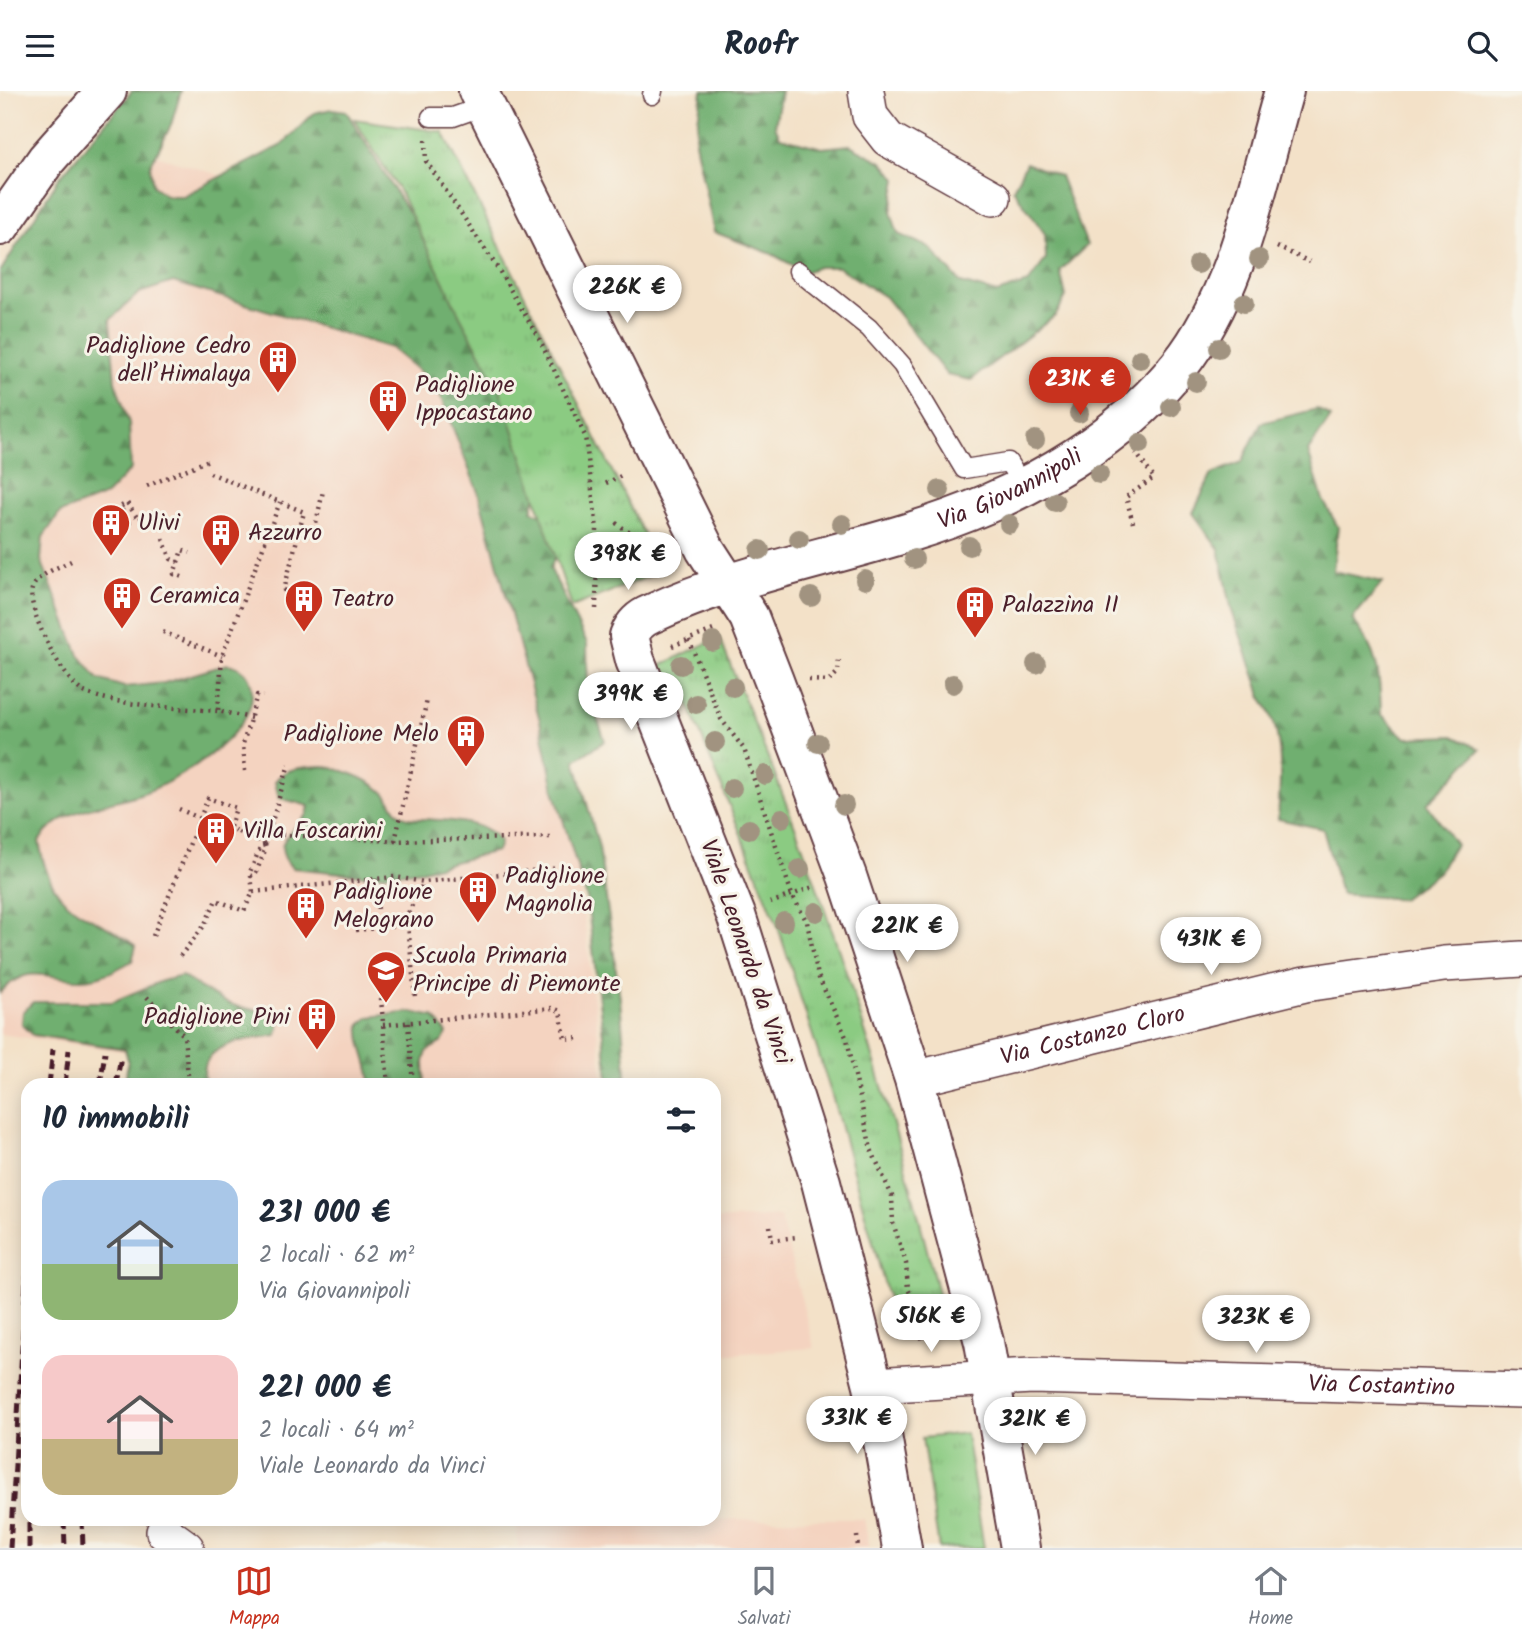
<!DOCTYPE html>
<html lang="it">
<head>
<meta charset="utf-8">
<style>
	body { margin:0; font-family:Kalam,sans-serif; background:#f2f2f3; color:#1f2937; height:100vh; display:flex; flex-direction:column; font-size:26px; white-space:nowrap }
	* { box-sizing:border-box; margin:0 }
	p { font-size:23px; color:#747a83 }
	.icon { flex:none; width:38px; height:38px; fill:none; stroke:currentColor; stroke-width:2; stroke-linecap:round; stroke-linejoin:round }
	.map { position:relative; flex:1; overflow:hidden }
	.details { position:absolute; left:21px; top:987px; width:700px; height:448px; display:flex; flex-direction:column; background:#fff; border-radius:21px; box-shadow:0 4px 18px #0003 }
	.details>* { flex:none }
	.price { position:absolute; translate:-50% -60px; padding:0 16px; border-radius:24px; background:#fff; color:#222; font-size:23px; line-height:46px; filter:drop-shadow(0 2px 4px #0008) }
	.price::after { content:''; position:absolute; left:50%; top:42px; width:21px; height:16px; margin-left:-10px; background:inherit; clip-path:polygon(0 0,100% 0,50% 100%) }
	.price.on { background:#c8321e; color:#fff }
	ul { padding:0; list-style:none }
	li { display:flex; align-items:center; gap:21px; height:175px; padding:0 21px }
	li span { display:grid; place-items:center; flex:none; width:196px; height:140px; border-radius:21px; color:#555 }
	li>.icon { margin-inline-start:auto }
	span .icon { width:84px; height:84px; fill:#fffc; stroke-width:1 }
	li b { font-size:30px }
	h2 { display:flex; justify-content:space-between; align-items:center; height:84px; padding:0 21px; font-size:30px }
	header { display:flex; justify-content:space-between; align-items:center; height:91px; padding:0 21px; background:#fff; font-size:32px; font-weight:800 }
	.tabs { display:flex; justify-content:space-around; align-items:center; height:98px; border-top:2px solid #e0e1e3; background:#fff; font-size:19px; color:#747a83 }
	.tabs a { display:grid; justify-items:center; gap:4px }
	.tabs .on { color:#c8321e }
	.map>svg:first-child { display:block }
	.built { fill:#f4d3c0 }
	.forest { fill:url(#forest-firs); stroke:#5d674e; stroke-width:2 }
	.park { fill:url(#park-tufts); stroke:#6a7556; stroke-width:2 }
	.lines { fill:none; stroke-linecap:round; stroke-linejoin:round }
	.lane-casing { stroke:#633c43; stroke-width:21 }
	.street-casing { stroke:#633c43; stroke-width:38 }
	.secondary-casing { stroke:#633c43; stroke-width:42 }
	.path { stroke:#633c43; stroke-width:4.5; stroke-dasharray:2 5; stroke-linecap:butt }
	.lane { stroke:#fff; stroke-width:18 }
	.street { stroke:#fff; stroke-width:35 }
	.secondary { stroke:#fff; stroke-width:38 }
	.rail { stroke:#4a1f2b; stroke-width:5; stroke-dasharray:10 5; stroke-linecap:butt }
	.tree { fill:#a19380 }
	.labels { text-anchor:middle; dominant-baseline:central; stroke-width:6; stroke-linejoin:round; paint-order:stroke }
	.poi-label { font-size:24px; fill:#4a1f2b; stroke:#f7f3e8; text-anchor:start }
	.street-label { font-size:24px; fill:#4a1f2b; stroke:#f7f3e8 }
</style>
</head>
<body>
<header><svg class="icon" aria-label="menu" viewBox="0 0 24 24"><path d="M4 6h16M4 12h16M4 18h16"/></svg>Roofr<svg class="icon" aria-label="search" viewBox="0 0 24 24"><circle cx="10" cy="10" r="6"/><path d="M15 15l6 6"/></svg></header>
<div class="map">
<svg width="1522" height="1457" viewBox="0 0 1522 1457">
	<defs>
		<pattern id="forest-firs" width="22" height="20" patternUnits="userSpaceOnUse" patternTransform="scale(1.75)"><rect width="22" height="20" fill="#70af70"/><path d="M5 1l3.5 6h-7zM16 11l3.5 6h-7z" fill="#5e8e5c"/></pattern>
		<pattern id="park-tufts" width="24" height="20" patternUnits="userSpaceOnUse" patternTransform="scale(1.75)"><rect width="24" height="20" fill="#8bcb82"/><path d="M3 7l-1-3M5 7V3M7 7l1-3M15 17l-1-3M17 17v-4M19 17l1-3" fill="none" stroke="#79ae70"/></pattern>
	</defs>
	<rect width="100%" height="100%" fill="#f7f3e8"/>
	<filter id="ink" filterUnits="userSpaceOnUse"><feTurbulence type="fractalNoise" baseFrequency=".0143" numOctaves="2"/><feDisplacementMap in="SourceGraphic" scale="14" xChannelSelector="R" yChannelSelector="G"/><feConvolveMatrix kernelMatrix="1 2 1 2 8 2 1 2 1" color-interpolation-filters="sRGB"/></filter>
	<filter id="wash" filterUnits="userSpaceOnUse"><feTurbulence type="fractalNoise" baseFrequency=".00686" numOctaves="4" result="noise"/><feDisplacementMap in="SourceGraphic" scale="28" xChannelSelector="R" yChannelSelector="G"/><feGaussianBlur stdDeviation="1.57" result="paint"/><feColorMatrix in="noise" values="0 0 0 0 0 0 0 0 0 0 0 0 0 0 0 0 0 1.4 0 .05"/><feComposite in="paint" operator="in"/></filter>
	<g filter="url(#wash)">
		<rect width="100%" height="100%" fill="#f3e1c8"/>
		<path class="built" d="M119,52l280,90 149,382 56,470h-473l3,-32 -134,-19v-725z
			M780,1125l34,132 -100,7v-135z
			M864,1428l5,29h-351l-1,-28z"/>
		<path class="forest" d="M132,0h49l-10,34 -21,41 3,20 14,10h16l99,-51 32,-32 18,-4 14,2 58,95 42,46 98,209 -12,50 38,15 -20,42 37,75 1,48 17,50 -30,19 24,87 21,151 7,87h-18l-22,-186 -33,-109 -14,-69 -62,-229 -42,-107 -45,-37 -218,-66 -34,11 -29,27 5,61 14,42 2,46 -25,26 -46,18 -17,24 -2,23 38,95 19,24 26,8 40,-4 64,-19c16,3 24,12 24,29 1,41 -74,88 -109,100 -37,13 -81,14 -104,48 13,77 46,66 97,105l-4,15c-16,9 -32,18 -51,18 -35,0 -54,-17 -81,14v-721l59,-94z
			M702,0h79l-6,35 5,11 42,11 28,-3 32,17 15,17 -6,33 7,22 31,13 32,36 36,10 31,-10 18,-24 -1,-25 -32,-45 13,-26 34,13 27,69 -27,26 6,25 -10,19 -85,65 -24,-5 -62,-78 -47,-30h-20l-13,5 -33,-18 -58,-22 -19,-90z
			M1317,318l14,8 -23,34 15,49 15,27 -5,44 50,11 -31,37c26,32 28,54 29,95l25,24 47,-2 27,13 -53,55 29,41 -18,27 -36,27 -61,-5 -18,-65 -45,-10c2,-38 8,-84 -15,-119l-31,-89 -13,-62 -26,-36 19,-39 30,-12 19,-39z
			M323,675c20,4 44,11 60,26 10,8 10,23 26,26 25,3 77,-1 91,24l-3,9 -74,19 -52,6 -79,-8c-23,-25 0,-36 15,-53l2,-9 -30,-8 -4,-16c8,-15 33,-15 48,-16z
			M182,885c33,21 50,36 90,34l9,8 -4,17c-28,5 -84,7 -71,50h-81l3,-25 -3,-11 -92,-14 -11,-11 1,-12 10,-10h79l50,-21z
			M412,921l22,5 13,16 -5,9 -15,9 -3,11 1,23h-54c0,-21 -13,-39 -11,-60l9,-8z"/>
		<path class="park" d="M354,28l89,13 219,439 -90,36 -72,-217 -40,-74 -60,-124z
			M719,546c30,74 61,147 88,222 56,155 103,312 140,473l-49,1 -65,-234 -56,-175 -99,-246 -27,-8z
			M966,1342l18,115h-45l-17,-110z"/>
	</g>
	<g filter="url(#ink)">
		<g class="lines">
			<g class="lane-casing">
				<path id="lane" d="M652,4l1,-4
					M431,26h22l31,-11
					M798,180l71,57 33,37 62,104 44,-7 15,24"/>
			</g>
			<g class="street-casing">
				<g id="street">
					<path d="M866,0l4,25 18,23 105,59"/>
					<path id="s1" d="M914,988l391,-95 139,-20 78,-5"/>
					<path id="s2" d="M873,1294l159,-9 490,14"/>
					<path d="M164,1441l22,16"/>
				</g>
			</g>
			<g class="secondary-casing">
				<g id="secondary">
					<path d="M478,0l227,458 44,68 25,64 73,195 67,203 70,263 36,206"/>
					<path d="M0,135l46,-66 61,-69"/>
					<path id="s3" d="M902,1457l-29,-163 -52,-203 -85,-267 -101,-255 -6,-24c4,-10 12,-18 22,-22 107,-50 228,-63 336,-110 72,-31 143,-77 192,-138 61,-77 78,-183 105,-275"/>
				</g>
			</g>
			<path class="path" d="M425,49l1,21 71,106 43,73 45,96 12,93 -1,83
				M1277,156l33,15
				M210,382l94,39 -20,78 6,2
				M606,392l15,-7
				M147,395l64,-27
				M616,432l44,31
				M1133,432l-7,-26 28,-19 -18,-25
				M126,436l5,-2 -11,-18 7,-4 12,17 14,-8
				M300,443l13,3 10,-46
				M163,448l8,20 7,3
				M71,470c-12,6 -35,14 -39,28 -6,20 32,94 52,103 33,14 97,16 134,19
				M182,486l-8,-3 8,-24 8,3
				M163,541l59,24
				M689,549l32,79 23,30 48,146 15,27 11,54 29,63 24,110 21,47 1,27 13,40 2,26 8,16 7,38
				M672,555l44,-17
				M809,589l20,1 9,-9 1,-13
				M251,627l-33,-7 4,-55 58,-154
				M245,680l-2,-27 14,-49 6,1
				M179,718l20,9
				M238,741l27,11
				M268,743l127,7 157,-4
				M395,750l32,-141
				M265,754l24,-81
				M265,754l1,3 -11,27 -4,1 -1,-4 11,-26z
				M375,788l3,31h-2
				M253,801l142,-15 29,5 135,-14
				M770,812l43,-16
				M356,839l52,-5
				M153,845l55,-138 28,10 -6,19 8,5
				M180,865l24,-30 12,-26 28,11 9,-19 -2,-16
				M415,905l-8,-81 17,-33
				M147,906l37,39 5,49
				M381,907l7,87
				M408,932l5,62
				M383,934l170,-17 7,3 5,28 14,-1
				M770,1135l2,14 25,-3
				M857,1445l1,12"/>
			<use href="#lane" class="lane"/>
			<use href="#street" class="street"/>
			<use href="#secondary" class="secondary"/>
			<path class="rail" d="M49,994l4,-36
				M65,994l4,-35
				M100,994l5,-33
				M116,994l5,-29
				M64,1428l1,29
				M82,1428l1,29
				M10,1457l18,-299
				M29,1457v-29"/>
		</g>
		<g class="tree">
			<circle cx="1259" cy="168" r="10"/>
			<circle cx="1198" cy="173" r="10"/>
			<circle cx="1244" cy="212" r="10"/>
			<circle cx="1219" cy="257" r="10"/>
			<circle cx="1140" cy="268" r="10"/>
			<circle cx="1196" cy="291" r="10"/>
			<circle cx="1111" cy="297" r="10"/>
			<circle cx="1171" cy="316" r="10"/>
			<circle cx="1079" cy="322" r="10"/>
			<circle cx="1035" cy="349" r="10"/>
			<circle cx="1140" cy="353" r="10"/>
			<circle cx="1099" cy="383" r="10"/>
			<circle cx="940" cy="399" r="10"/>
			<circle cx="1055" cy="411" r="10"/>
			<circle cx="842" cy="433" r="10"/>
			<circle cx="1009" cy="433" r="10"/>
			<circle cx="799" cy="448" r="10"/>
			<circle cx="969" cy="455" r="10"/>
			<circle cx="760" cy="459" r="10"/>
			<circle cx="914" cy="468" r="10"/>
			<circle cx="865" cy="489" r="10"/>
			<circle cx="811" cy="506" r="10"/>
			<circle cx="713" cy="551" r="10"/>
			<circle cx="1036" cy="573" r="10"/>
			<circle cx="681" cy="574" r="10"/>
			<circle cx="953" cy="593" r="10"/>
			<circle cx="733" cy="596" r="10"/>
			<circle cx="696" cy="613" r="10"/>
			<circle cx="715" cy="651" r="10"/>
			<circle cx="818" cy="652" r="10"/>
			<circle cx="765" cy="684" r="10"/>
			<circle cx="732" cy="697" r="10"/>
			<circle cx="844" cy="714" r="10"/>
			<circle cx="782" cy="727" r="10"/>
			<circle cx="749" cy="738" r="10"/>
			<circle cx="800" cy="778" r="10"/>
			<circle cx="816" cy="821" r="10"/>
			<circle cx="784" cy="831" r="10"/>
		</g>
	</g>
	<defs>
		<g id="building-pin" transform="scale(2.0125)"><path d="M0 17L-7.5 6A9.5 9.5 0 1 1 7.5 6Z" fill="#c8321e" stroke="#f7f3e8"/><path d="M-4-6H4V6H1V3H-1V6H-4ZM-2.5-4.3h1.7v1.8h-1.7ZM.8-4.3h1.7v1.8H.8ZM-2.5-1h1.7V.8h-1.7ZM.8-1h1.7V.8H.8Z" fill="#fff"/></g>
		<g id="school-pin" transform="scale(2.0125)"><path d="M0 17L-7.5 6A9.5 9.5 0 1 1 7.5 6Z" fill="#c8321e" stroke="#f7f3e8"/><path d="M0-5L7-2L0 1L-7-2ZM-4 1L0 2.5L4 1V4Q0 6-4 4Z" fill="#fff"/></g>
	</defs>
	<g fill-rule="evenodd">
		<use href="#building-pin" x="278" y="269"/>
		<use href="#building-pin" x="388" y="308"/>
		<use href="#building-pin" x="111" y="432"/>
		<use href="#building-pin" x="221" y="442"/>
		<use href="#building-pin" x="122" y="505"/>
		<use href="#building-pin" x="304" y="508"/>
		<use href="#building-pin" x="975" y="514"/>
		<use href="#building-pin" x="466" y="643"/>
		<use href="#building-pin" x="216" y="740"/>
		<use href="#building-pin" x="478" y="799"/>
		<use href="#building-pin" x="306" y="815"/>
		<use href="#school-pin" x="386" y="879"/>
		<use href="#building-pin" x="317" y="926"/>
	</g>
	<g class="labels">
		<g class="poi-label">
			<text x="251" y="255" text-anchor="end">Padiglione Cedro<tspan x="251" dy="28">dell’Himalaya</tspan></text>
			<text x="415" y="294">Padiglione<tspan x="415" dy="28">Ippocastano</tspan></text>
			<text x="138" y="432">Ulivi</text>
			<text x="248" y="442">Azzurro</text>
			<text x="149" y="505">Ceramica</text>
			<text x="331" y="508">Teatro</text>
			<text x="1002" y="514">Palazzina II</text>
			<text x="439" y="643" text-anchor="end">Padiglione Melo</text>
			<text x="243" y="740">Villa Foscarini</text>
			<text x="505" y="785">Padiglione<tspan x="505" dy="28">Magnolia</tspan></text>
			<text x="333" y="801">Padiglione<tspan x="333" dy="28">Melograno</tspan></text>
			<text x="413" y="865">Scuola Primaria<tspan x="413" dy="28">Principe di Piemonte</tspan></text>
			<text x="290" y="926" text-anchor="end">Padiglione Pini</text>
		</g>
		<g class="street-label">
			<text stroke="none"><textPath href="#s3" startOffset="1367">Via Giovannipoli</textPath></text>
			<text transform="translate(745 861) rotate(71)">Viale Leonardo da Vinci</text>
			<text stroke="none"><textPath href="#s1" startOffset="184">Via Costanzo Cloro</textPath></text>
			<text stroke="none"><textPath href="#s2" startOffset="509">Via Costantino</textPath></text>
		</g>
	</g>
</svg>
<b class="price" style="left:627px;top:234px">226K €</b>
<b class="price on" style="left:1080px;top:326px">231K €</b>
<b class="price" style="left:628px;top:501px">398K €</b>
<b class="price" style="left:631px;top:641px">399K €</b>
<b class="price" style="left:907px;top:873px">221K €</b>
<b class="price" style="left:1211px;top:886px">431K €</b>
<b class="price" style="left:931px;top:1263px">516K €</b>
<b class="price" style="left:1256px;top:1264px">323K €</b>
<b class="price" style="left:857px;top:1365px">331K €</b>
<b class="price" style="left:1035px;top:1366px">321K €</b>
<section class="details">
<h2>10 immobili<svg class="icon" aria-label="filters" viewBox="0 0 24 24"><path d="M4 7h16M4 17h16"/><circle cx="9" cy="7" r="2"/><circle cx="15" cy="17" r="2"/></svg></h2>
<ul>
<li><span style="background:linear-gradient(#a9c7e8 60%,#8fb573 0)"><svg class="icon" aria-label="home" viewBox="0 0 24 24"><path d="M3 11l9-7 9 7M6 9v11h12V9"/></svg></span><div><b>231 000 €</b><p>2 locali · 62 m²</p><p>Via Giovannipoli</p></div></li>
<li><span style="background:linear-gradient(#f6c9c9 60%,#c2b280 0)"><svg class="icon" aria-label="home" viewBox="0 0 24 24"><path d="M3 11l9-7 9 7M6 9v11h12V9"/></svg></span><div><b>221 000 €</b><p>2 locali · 64 m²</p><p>Viale Leonardo da Vinci</p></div></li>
</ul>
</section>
</div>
<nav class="tabs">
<a class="on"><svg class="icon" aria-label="map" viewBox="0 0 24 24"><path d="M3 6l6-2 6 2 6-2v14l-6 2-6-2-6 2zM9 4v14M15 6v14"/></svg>Mappa</a>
<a><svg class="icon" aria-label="saved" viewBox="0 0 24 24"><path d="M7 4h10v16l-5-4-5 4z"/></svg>Salvati</a>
<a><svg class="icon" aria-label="home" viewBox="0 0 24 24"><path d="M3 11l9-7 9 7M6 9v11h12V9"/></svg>Home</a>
</nav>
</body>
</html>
